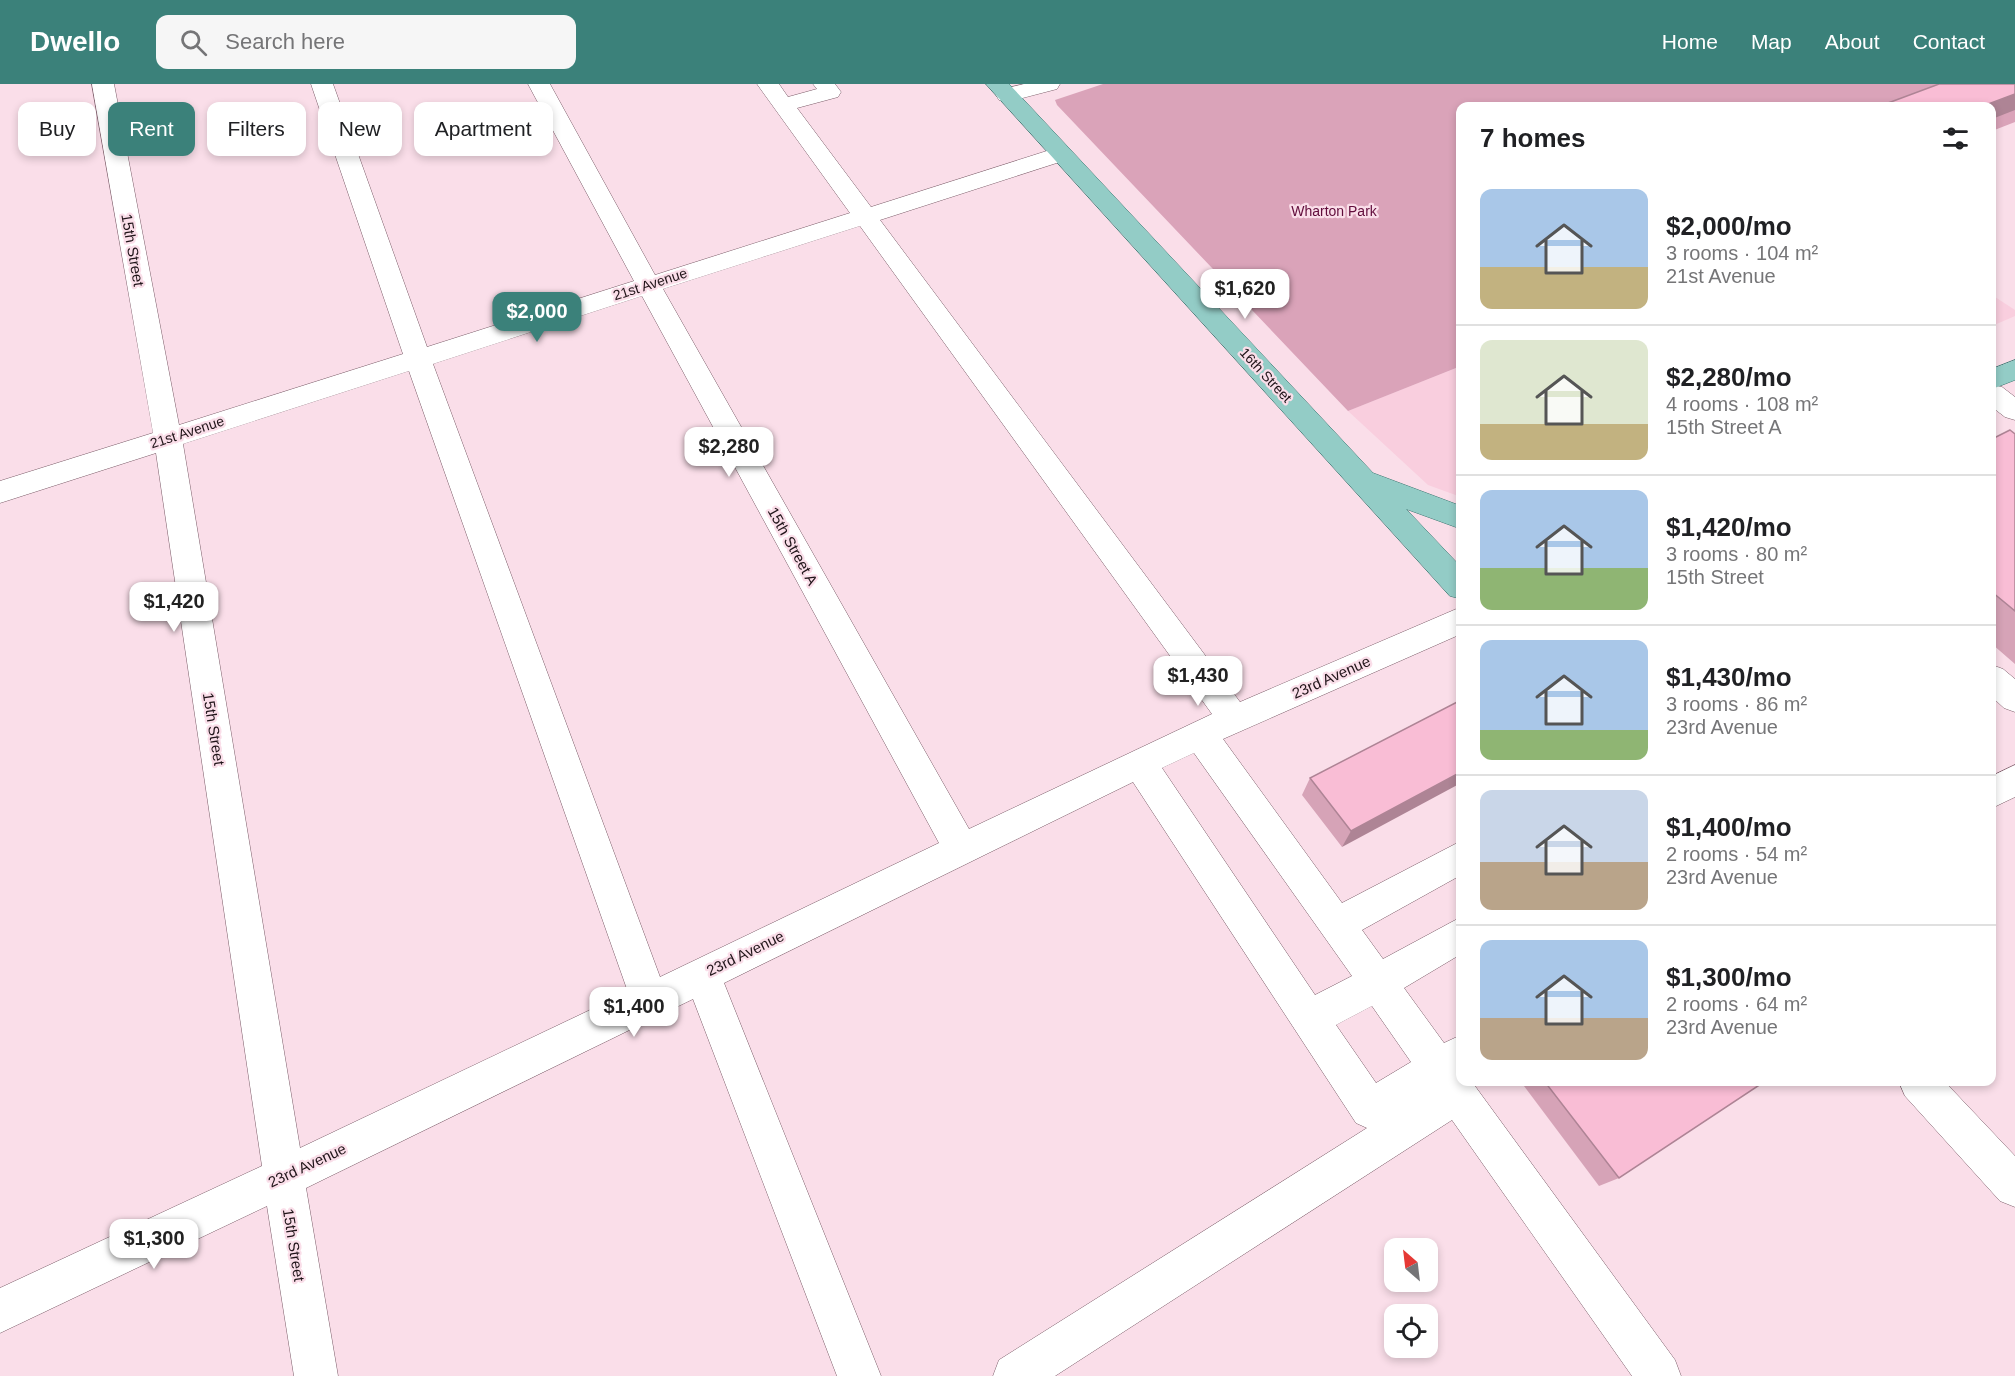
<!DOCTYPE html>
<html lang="en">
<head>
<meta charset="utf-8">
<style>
	body { margin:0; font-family:Helvetica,sans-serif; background:#f6f6f6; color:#202124; height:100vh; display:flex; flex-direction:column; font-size:22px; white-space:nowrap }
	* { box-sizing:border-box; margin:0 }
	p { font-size:20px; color:#757577 }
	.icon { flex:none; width:33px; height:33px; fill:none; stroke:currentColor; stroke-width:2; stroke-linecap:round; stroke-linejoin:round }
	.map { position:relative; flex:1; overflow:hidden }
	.side { position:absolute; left:1456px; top:18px; width:540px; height:984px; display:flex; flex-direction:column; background:#fff; border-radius:12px; box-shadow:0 3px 9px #0003 }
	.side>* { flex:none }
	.top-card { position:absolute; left:18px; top:18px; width:570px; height:54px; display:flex; gap:12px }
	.needle { width:39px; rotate:332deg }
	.fabs { position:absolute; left:1384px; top:1154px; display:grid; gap:12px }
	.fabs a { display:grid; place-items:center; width:54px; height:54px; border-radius:12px; background:#fff; box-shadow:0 3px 9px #0003; font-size:30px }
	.price { position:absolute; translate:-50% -51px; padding:0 14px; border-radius:12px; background:#fff; color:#222; font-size:20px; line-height:39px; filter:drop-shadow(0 2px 3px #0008) }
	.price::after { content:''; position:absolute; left:50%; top:36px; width:18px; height:14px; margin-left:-9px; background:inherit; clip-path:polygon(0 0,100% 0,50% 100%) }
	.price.active { background:#3b817a; color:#fff }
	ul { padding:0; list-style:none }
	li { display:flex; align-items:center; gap:18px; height:150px; padding:0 24px }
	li+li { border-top:2px solid #e0e0e0 }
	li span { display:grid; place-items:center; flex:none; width:168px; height:120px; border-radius:12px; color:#555 }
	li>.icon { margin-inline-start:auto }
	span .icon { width:72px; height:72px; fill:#fffc; stroke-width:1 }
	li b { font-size:26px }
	h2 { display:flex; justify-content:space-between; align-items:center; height:72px; padding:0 24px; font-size:26px }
	.pill { padding:0 21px; border-radius:12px; background:#fff; box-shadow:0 3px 9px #0003; font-size:21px; line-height:54px }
	.pill.active { background:#3b817a; color:#fff }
	header { display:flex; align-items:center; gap:36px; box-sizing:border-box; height:84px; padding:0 30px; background:#3b817a; color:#fff }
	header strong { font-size:28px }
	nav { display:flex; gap:33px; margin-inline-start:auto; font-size:21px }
	.search { width:420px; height:54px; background:#f6f6f6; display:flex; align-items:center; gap:15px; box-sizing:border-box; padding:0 21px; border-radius:12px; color:#757577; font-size:22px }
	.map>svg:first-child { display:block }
	.built { fill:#f9cede }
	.green { fill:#daa3b9 }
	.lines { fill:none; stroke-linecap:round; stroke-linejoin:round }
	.minor-casing { stroke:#7a5c68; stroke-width:1 }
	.major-casing { stroke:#3c7671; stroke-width:1 }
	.minor { fill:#fff; fill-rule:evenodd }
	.major { fill:#93ccc6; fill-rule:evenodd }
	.wall { fill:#d6a3b7 }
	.shaded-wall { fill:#ae8495 }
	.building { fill:#f9bdd5; stroke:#ae8495; stroke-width:1.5 }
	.labels { text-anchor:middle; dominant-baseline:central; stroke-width:4.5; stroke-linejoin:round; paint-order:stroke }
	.far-park-label { font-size:14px; fill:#610c3b; stroke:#fadee9 }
	.far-street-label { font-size:14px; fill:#201419; stroke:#fadee9 }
	.street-label { font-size:15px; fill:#201419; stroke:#fadee9 }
</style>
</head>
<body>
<header>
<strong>Dwello</strong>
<div class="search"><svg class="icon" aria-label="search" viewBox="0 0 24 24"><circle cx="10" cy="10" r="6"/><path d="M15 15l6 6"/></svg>Search here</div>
<nav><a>Home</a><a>Map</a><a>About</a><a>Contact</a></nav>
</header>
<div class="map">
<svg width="2015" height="1292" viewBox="0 0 2015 1292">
	<rect width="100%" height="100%" fill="#fadee9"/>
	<path class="built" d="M1992,211l23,15v6l-23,10z
		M1461,282v131l-33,-12 -80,-74z"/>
	<path class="green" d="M1103,0h912v38l-23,9v-25h-531v260l-113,45 -291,-306 -2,-5z"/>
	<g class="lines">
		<g class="minor-casing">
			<path id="minor" d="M92,0h22l65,341 224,-71 -92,-270h22l94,263 207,-66 -106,-197h22l105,191 195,-62 -93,-129h22l9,13 29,-8 -4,-5h22l6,8 -3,5 -41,11 74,99 182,-58 8,-2 8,2 3,5 -3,5 -189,61 360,482 221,-95v27l-238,105 119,164 119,-62v34l-99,55 21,29 78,-42v37l-57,34 40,55 17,-8v47h11l203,278 6,16h-49l-180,-256 -397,256h-62l6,-16 368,-232 -11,-5 -223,-341 -409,201 157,393h-44l-144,-377 -387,189 32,188h-44l-27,-170 -267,127v-45l262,-122 -106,-713 -156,50v-22l153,-48zM860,142l352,488 -243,115 -306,-540zM642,212l297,547 -279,134 -227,-613zM409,287l219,621 -328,156 -117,-704zM1194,669l158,223 -37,19 -153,-227zM1372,922l39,56 -35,21 -40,-58z
				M1024,0h36l-3,5 -50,13 -8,-2 -3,-5 3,-5z
				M1992,301l10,2 13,10v23l-10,-3 -13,-10z
				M1992,581l11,4 12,10v33l-11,-4 -12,-11z
				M2015,681v32l-23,11v-32z
				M1899,998h46l70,74v51l-15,-6 -95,-105z"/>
		</g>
		<g class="major-casing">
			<path id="major" d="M986,0h23l364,389 88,33v23l-55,-20 55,58v32l-11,-3z
				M2015,276v20l-23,9v-20z"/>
		</g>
		<use href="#minor" class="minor"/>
		<use href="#major" class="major"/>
	</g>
	<path class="wall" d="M2015,350v230l-23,-20v-205z
		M1461,616l-119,147 -40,-52 8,-17z
		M1531,998h233l-145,96 -20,8 -75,-100z"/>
	<path class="shaded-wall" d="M2015,10v16l-23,9v-13h-9z
		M1461,688v11l-119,64 9,-16z"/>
	<path class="building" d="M1939,0h76v10l-32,12h-103z
		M2010,346l5,4v177l-23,-19v-153z
		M1461,616v72l-110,59 -41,-53z
		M1545,998h219l-145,96z"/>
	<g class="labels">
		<g class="far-park-label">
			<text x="1334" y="127">Wharton Park</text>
		</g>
		<g class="far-street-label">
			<text transform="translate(650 200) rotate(-18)">21st Avenue</text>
			<text transform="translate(1266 291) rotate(47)">16th Street</text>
			<text transform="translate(187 348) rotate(-18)">21st Avenue</text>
		</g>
		<g class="street-label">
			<text transform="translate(133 166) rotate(80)">15th Street</text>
			<text transform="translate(793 462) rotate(61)">15th Street A</text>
			<text transform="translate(1331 593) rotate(-24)">23rd Avenue</text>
			<text transform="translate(214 645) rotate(81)">15th Street</text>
			<text transform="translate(745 869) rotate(-26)">23rd Avenue</text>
			<text transform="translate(307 1081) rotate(-25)">23rd Avenue</text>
			<text transform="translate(294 1161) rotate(81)">15th Street</text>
		</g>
	</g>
</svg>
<div class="fabs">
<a><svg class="needle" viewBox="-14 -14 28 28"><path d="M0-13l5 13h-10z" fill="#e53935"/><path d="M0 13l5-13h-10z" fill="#757577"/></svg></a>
<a><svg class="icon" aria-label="locate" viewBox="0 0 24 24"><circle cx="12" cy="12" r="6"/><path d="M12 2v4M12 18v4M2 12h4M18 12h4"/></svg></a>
</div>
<b class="price" style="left:1245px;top:236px">$1,620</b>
<b class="price active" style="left:537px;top:259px">$2,000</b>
<b class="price" style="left:729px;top:394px">$2,280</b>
<b class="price" style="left:174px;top:549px">$1,420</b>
<b class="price" style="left:1198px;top:623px">$1,430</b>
<b class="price" style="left:634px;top:954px">$1,400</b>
<b class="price" style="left:154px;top:1186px">$1,300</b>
<div class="top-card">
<a class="pill">Buy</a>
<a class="pill active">Rent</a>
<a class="pill">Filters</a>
<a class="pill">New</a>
<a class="pill">Apartment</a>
</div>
<section class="side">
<h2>7 homes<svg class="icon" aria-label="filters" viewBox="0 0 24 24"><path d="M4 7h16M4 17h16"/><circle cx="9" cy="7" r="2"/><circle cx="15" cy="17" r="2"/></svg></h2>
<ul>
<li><span style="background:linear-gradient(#a9c7e8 65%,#c2b280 0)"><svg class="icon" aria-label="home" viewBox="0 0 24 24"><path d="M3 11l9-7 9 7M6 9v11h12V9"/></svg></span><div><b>$2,000/mo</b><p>3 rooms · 104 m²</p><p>21st Avenue</p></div></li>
<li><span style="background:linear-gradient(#dfe7d0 70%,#c2b280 0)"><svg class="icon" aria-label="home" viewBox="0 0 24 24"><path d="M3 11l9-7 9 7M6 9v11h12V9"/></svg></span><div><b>$2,280/mo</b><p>4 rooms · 108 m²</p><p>15th Street A</p></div></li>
<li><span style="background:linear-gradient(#a9c7e8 65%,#8fb573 0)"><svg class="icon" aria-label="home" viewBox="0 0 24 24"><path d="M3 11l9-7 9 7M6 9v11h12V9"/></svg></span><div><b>$1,420/mo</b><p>3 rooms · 80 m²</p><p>15th Street</p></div></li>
<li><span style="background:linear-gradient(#a9c7e8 75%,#8fb573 0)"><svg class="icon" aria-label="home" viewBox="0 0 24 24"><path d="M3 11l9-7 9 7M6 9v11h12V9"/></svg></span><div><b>$1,430/mo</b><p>3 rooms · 86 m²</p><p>23rd Avenue</p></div></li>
<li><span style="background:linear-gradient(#c9d6e8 60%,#b9a48a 0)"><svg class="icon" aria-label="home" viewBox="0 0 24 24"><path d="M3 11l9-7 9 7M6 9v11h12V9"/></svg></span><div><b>$1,400/mo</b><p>2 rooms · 54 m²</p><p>23rd Avenue</p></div></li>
<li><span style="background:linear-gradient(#a9c7e8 65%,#b9a48a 0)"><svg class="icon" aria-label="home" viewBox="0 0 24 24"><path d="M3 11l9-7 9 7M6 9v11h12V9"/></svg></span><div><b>$1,300/mo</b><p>2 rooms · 64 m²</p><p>23rd Avenue</p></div></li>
</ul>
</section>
</div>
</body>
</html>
